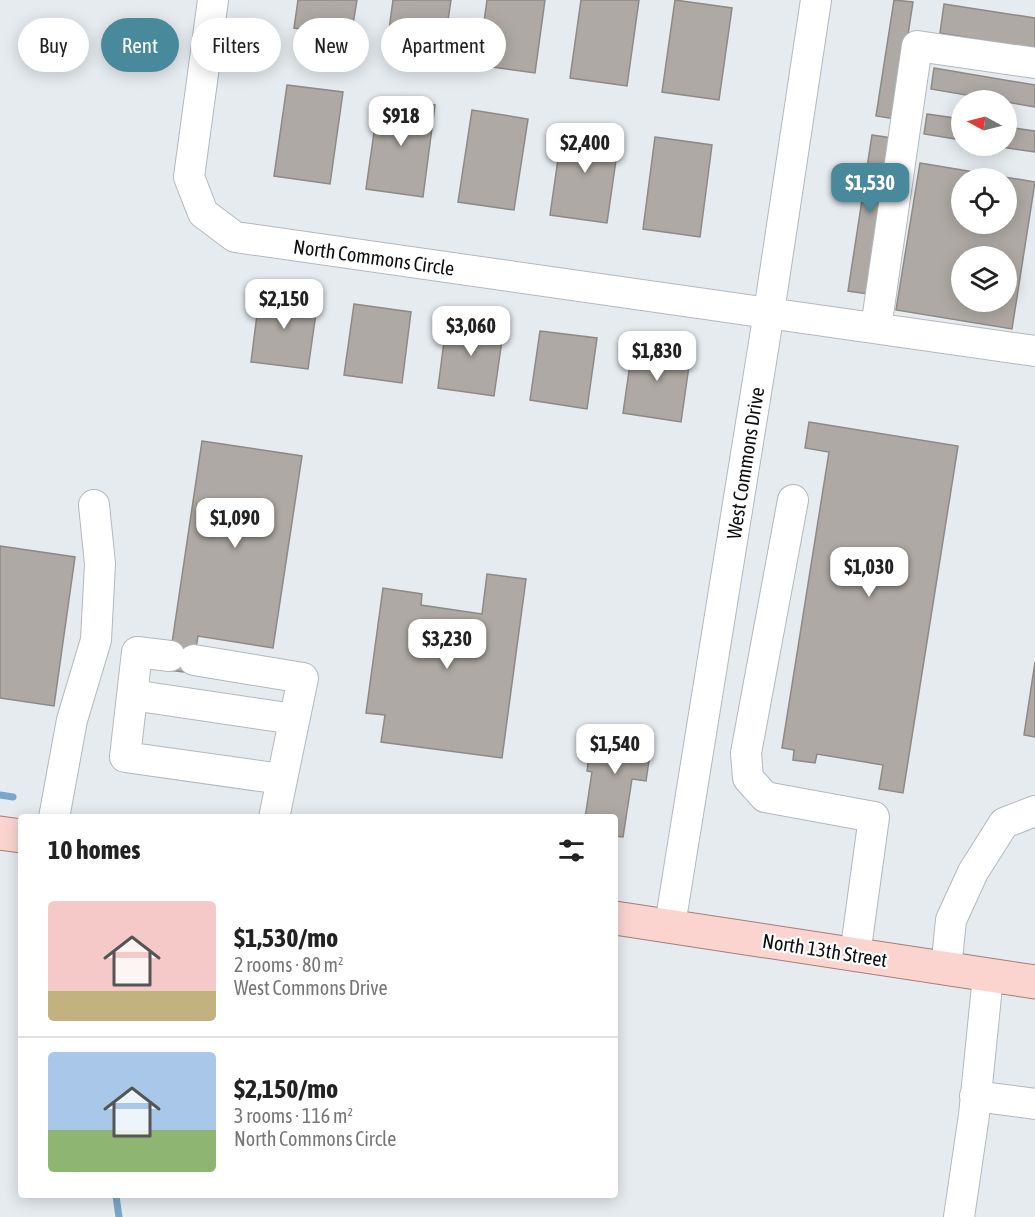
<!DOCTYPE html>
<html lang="en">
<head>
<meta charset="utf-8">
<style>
	body { margin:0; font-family:"Asap Condensed",sans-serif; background:#f6f6f6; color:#222; height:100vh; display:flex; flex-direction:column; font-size:22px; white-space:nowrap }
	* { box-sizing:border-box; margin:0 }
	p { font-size:20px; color:#767676 }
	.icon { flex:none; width:33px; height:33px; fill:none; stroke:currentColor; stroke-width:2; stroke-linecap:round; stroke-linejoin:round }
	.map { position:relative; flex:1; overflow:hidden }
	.sheet { position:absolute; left:18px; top:814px; width:600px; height:384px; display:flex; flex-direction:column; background:#fff; border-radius:6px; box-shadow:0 3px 15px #0003 }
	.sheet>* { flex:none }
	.guide { position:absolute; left:18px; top:18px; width:600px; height:54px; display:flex; gap:12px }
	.needle { width:39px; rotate:277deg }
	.tools { position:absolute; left:951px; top:90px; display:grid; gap:12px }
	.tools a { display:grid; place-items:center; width:66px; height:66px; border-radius:50%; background:#fff; box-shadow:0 3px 15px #0003; font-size:30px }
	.price { position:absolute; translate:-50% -51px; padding:0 14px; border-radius:12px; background:#fff; color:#222; font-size:20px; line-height:39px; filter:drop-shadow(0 2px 3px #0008) }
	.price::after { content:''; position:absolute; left:50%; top:36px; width:18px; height:14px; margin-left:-9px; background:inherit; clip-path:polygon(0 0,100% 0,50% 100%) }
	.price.active { background:#488a9c; color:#fff }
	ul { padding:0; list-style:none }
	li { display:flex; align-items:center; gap:18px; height:150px; padding:0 30px }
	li+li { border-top:2px solid #e0e0e0 }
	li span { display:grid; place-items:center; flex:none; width:168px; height:120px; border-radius:6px; color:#555 }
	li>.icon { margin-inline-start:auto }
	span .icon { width:72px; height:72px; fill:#fffc; stroke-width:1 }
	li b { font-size:26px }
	h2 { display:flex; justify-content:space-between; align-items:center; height:72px; padding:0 30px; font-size:26px }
	.pill { padding:0 21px; border-radius:27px; background:#fff; box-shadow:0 3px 15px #0003; font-size:21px; line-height:54px }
	.pill.active { background:#488a9c; color:#fff }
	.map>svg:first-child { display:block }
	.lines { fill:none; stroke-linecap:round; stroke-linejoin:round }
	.stream { stroke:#79a6ca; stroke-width:7 }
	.building { fill:#aea9a4; stroke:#8d8984; stroke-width:1.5; fill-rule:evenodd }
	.minor-casing { stroke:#b3b8bd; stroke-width:32 }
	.major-casing { stroke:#a67c78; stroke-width:35 }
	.minor { stroke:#fff; stroke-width:30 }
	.major { stroke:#fbd4d0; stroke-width:33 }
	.labels { text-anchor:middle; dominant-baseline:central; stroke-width:4.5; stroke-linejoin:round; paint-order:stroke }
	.street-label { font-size:20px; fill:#0c0e0f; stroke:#fff }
</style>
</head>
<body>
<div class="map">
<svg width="1035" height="1217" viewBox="0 0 1035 1217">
	<rect width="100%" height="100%" fill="#e6ebf0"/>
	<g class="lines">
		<path class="stream" d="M0,795l13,2
			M116,1196l3,21"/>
	</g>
	<path class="building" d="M298,0h59l-6,36 -57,-8z
		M393,0h58l-9,60 -56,-8z
		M487,0h58l-10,73 -57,-8z
		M581,0h58l-12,86 -57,-8z
		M675,0l57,8 -13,92 -57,-8z
		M894,0l19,2 -18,117 -19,-3z
		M944,4l91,14v31l-95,-16z
		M934,68l101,17v22l-104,-18z
		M287,85l56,7 -13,92 -56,-8z
		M379,97l56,8 -12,92 -57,-8z
		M472,110l56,9 -14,91 -56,-8z
		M927,114l35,5v21l-38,-6z
		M563,124l57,8 -13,91 -57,-8z
		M1006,127l29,4v21l-41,-6h12z
		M872,135l20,3 -24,156 -20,-3z
		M655,137l57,8 -12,92 -57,-8z
		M920,163l115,19 -23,147 -116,-19zM962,178h44v46h-44zM962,256h44v46h-44z
		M260,291l58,8 -10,70 -57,-7z
		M354,304l57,8 -9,71 -58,-8z
		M447,318l57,8 -10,70 -56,-8z
		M540,331l57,7 -10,71 -57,-9z
		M633,343l58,9 -10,70 -58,-9z
		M809,422l149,24 -55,347 -24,-4 4,-24 -66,-11 -2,9 -22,-3 1,-10 -12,-2 47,-296 -24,-4z
		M202,441l100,15 -29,192 -75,-12 -6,37 -24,-3z
		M0,546l75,11 -21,149 -54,-8z
		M487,574l39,5 -24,179 -121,-16 4,-27 -19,-2 17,-125 39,6 -1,11 61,9z
		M1035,662v75l-11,-2z
		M593,731l59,9 -6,41 -14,-2 -9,58 -8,-1v-18h-30l7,-46 -5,-1z"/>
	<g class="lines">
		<g class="minor-casing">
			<path id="minor" d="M213,0l-24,177 14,36 32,24 800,114
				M876,328l41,-282 118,17
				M793,500l-47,253 2,25 17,19 109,20 -19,138
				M170,656l-33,-4 -12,105 156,22
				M194,660l109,18 -29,140
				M132,695l162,24
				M54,818l18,-98 24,-80 4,-76 -6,-59
				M670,925l99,-613 47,-312
				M946,969l5,-49 22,-48 31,-49 31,-12
				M975,1096l60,8
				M959,1217l15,-102 14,-139"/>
		</g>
		<g class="major-casing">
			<path id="major" d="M0,833l21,3
				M615,918l420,64"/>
		</g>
		<use href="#minor" class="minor"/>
		<use href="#major" class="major"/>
	</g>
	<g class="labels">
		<g class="street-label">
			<text transform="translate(374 257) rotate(8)">North Commons Circle</text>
			<text transform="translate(745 463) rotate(-81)">West Commons Drive</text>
			<text transform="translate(825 950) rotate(9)">North 13th Street</text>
		</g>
	</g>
</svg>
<div class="tools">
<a><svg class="needle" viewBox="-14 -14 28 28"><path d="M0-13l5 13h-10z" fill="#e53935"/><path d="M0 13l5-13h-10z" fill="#767676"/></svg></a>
<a><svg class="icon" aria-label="locate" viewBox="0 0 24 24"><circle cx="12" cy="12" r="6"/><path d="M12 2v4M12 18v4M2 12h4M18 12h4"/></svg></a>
<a><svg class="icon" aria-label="layers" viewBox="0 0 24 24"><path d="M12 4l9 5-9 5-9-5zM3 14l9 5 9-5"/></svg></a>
</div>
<b class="price" style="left:401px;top:147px">$918</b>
<b class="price" style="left:585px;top:174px">$2,400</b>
<b class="price active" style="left:870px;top:214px">$1,530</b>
<b class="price" style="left:284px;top:330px">$2,150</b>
<b class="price" style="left:471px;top:357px">$3,060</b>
<b class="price" style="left:657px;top:382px">$1,830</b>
<b class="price" style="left:235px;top:549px">$1,090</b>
<b class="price" style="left:869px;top:598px">$1,030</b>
<b class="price" style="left:447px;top:670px">$3,230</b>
<b class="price" style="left:615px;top:775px">$1,540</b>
<div class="guide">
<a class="pill">Buy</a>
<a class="pill active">Rent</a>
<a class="pill">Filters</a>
<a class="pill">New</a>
<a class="pill">Apartment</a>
</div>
<section class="sheet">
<h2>10 homes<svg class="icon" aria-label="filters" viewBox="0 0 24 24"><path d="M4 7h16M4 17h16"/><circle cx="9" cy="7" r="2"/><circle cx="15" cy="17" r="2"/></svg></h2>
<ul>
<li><span style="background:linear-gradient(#f6c9c9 75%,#c2b280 0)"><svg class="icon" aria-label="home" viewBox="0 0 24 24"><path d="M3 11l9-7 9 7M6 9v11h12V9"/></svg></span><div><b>$1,530/mo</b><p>2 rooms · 80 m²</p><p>West Commons Drive</p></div></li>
<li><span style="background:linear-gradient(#a9c7e8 65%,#8fb573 0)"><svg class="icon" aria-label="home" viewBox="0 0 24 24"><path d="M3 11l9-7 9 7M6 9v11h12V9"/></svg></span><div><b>$2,150/mo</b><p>3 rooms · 116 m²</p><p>North Commons Circle</p></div></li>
</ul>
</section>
</div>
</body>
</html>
